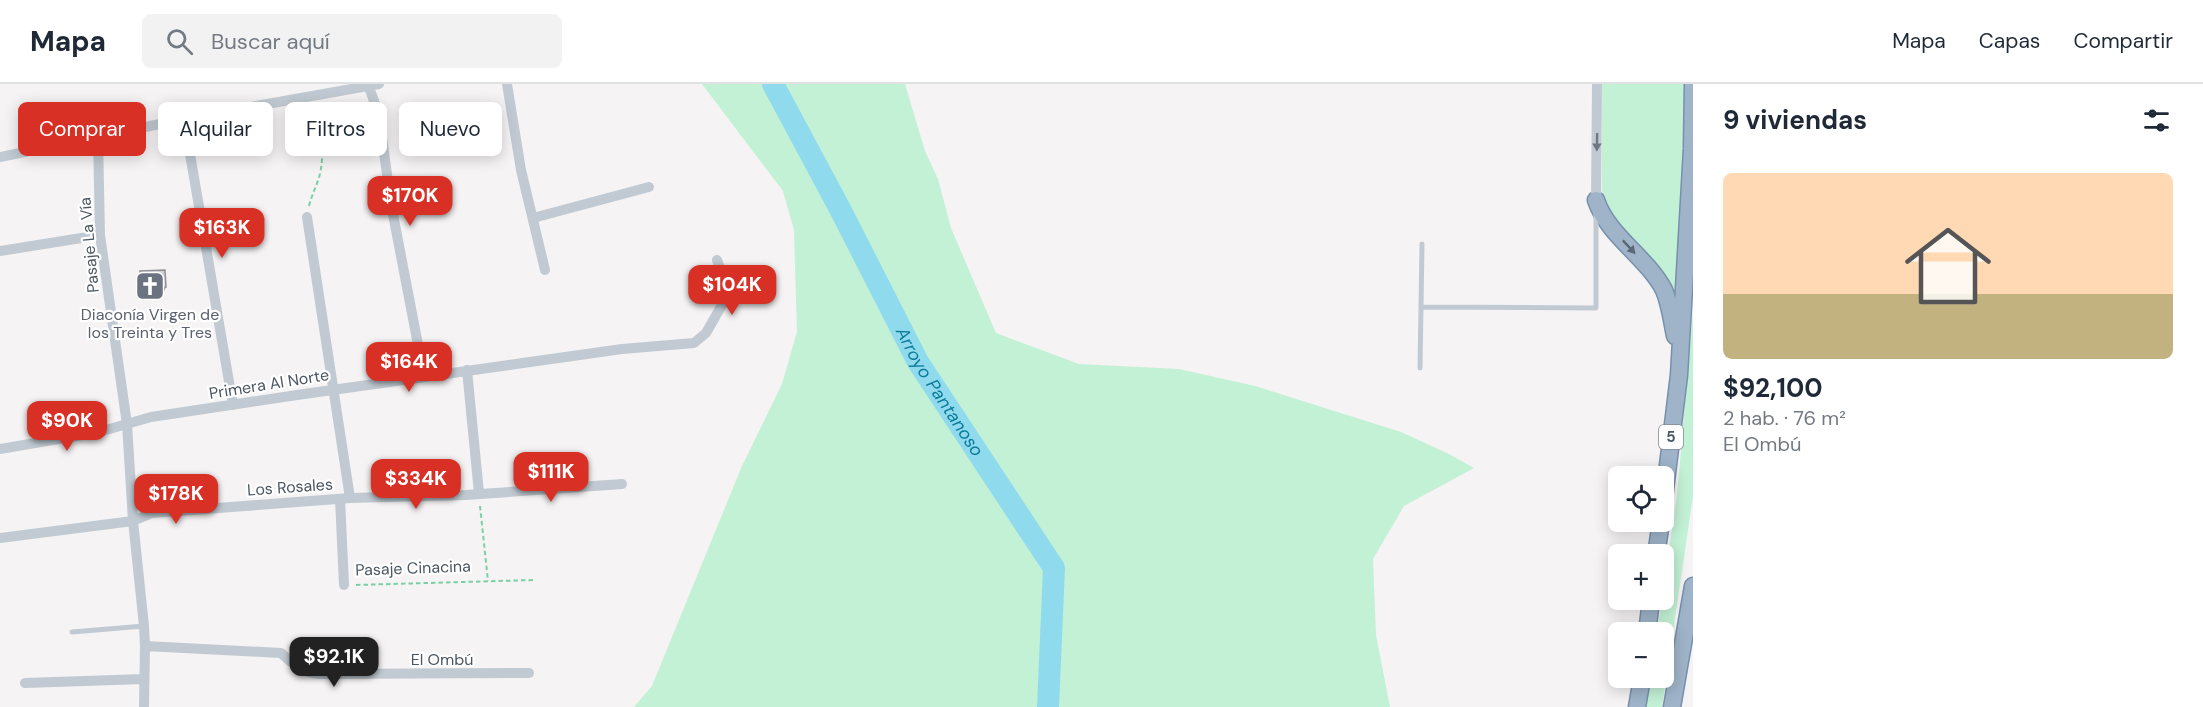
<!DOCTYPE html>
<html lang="es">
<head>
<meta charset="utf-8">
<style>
	body { margin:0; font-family:"DM Sans",sans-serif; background:#f2f2f3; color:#1f2937; height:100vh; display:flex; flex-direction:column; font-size:22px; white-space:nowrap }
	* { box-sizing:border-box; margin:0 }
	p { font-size:20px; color:#747a83 }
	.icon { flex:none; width:33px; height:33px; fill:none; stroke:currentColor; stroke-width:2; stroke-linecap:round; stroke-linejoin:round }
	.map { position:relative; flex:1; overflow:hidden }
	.details { display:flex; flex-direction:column; background:#fff; width:510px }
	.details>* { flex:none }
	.banner { position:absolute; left:18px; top:18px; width:570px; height:54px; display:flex; gap:12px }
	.controls { position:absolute; left:1608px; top:382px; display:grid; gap:12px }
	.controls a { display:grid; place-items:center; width:66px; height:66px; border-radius:9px; background:#fff; box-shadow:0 3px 15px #0003; font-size:30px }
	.price { position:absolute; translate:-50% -51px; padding:0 14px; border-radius:12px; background:#d93025; color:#fff; font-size:20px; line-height:39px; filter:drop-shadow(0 2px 3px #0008) }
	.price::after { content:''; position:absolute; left:50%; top:36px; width:18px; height:14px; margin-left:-9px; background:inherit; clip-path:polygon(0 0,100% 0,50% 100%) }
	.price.on { background:#222; color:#fff }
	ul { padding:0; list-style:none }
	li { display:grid; align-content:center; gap:12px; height:318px; padding:0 30px }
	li+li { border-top:2px solid #e0e1e3 }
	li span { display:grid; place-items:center; height:186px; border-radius:9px; color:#555 }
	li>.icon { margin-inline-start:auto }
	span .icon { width:108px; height:108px; fill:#fffc; stroke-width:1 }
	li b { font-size:26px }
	h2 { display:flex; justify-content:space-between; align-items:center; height:72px; padding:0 30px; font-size:26px }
	.pill { padding:0 21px; border-radius:9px; background:#fff; box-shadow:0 3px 15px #0003; font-size:21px; line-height:54px }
	.pill.on { background:#d93025; color:#fff }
	header { display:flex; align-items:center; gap:36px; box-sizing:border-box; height:84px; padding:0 30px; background:#fff; border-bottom:2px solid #e0e1e3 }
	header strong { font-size:28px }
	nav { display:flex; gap:33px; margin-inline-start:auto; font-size:21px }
	.search { width:420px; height:54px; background:#f2f2f3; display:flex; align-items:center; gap:15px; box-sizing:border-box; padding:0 21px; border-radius:9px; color:#747a83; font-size:22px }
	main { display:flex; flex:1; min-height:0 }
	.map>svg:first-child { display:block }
	.green { fill:#c3f1d5 }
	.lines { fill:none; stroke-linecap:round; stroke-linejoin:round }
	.river { stroke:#90daee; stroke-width:22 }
	.trunk-casing { stroke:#7690ad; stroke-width:19 }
	.path { stroke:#7ad0a6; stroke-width:2; stroke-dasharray:4.5 3; stroke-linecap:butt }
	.service { stroke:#c1cad2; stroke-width:5 }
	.minor { stroke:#c1cad2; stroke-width:10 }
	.trunk { stroke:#9fb4c9; stroke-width:16 }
	.wall { fill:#b0b2b7 }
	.shaded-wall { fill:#909195 }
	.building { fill:#cdcfd5; stroke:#909195; stroke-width:1.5 }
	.oneway { fill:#6e7983 }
	.oneway2 { fill:#5b6976 }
	.labels { text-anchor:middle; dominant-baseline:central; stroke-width:4.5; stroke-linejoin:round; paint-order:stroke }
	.shield { fill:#fff; stroke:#808990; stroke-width:1.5 }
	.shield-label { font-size:15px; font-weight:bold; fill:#4a5661 }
	.street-label { font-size:16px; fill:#4a5661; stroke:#fff }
	.worship-label { font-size:16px; fill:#5b616d; stroke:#fff }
	.water-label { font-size:18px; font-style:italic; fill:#0c7c9b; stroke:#fff }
</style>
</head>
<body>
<header>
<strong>Mapa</strong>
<div class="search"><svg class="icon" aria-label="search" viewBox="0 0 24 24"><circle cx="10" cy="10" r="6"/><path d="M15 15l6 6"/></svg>Buscar aquí</div>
<nav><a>Mapa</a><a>Capas</a><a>Compartir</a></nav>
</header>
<main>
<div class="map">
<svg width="1693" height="623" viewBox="0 0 1693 623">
	<rect width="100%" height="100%" fill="#f5f3f3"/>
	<path class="green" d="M702,0h203l20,67 13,28 13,49 45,105 83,31 100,5 76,17 146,46 48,22 25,14 -70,38 -31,53 3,76 14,72h-756l18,-21 90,-220 40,-82 15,-52 -3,-102 -11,-39z
		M1602,0h83v53l-8,163 -3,1 -19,-35 -17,-22 -22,-22 -14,-31z
		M1693,228v184l-31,211h-17l5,-29h14v-45h-7l20,-138z"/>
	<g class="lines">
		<path class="river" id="s1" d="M773,0l67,125 78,153 136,206 -6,139"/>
		<g class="trunk-casing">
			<path id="trunk" d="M1596,116c12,36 50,56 68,90 6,14 8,31 11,46
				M1664,414l15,-123 13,-226 1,-65
				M1656,471l5,-33
				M1647,549l4,-33
				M1637,623l5,-29
				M1672,623l21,-121"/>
		</g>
		<path class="path" d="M309,122c3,-12 8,-21 11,-32 5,-22 0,-47 -2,-68
			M480,422l8,75
			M356,501l178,-5"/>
		<path class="service" d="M1421,223l175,1v-95
			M1420,284l2,-124
			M72,548l72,-6"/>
		<path class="minor" d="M507,0l14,86 24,100
			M369,3l10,28 12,89 33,172
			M184,35l49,286
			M98,54l2,97 27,189 6,97 11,105 1,20 -1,61
			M0,73l184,-38 195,-35
			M1596,116l1,-116
			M307,133l43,281
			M533,134l116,-31
			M0,167l100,-16
			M467,286l12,123
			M0,365l99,-17 52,-15 146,-22 325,-46 72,-6 12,-10 16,-28 1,-28 -6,-17
			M340,415l4,86
			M0,454l133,-17 19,-8 198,-15 116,-3 156,-11
			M145,562l136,7c13,12 20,19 38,21l210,-1
			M25,599l119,-4"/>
		<use href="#trunk" class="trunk"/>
	</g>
	<path class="wall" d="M140,187l23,23 -25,1 -1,-17z"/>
	<path class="shaded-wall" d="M166,203l-3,7 -25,1 2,-7z"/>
	<path class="building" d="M165,186l1,17 -26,1v-17z"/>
	<defs><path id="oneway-solid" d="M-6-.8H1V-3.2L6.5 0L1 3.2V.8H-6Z" transform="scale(1.5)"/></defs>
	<use class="oneway" href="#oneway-solid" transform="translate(1597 58) rotate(91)"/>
	<use class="oneway2" href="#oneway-solid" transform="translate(1629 163) rotate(47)"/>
	<defs>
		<g id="church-square" transform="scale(1.5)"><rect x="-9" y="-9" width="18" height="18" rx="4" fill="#6b7280" stroke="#fff"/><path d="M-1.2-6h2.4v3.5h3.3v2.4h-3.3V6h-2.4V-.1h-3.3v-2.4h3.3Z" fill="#fff"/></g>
	</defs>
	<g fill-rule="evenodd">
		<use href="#church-square" x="150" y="202"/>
	</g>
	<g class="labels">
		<rect class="shield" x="1659" y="341" width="24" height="24" rx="4.5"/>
		<g class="shield-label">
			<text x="1671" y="353">5</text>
		</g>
		<g class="street-label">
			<text transform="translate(89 161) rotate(-95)">Pasaje La Vía</text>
			<text transform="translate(269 300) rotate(-9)">Primera Al Norte</text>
			<text transform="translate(290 403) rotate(-4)">Los Rosales</text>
			<text transform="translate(413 484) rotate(-2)">Pasaje Cinacina</text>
			<text x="442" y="575">El Ombú</text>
		</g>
		<g class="worship-label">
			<text x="150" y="230">Diaconía Virgen de<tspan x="150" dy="18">los Treinta y Tres</tspan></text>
		</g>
		<g class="water-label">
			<text stroke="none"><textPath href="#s1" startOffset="350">Arroyo Pantanoso</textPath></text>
		</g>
	</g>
</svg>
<div class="controls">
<a><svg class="icon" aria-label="locate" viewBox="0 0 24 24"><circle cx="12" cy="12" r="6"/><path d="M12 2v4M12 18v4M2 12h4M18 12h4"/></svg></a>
<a>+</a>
<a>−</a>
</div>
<b class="price" style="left:410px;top:143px">$170K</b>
<b class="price" style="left:222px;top:175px">$163K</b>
<b class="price" style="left:732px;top:232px">$104K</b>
<b class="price" style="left:409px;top:309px">$164K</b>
<b class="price" style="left:67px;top:368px">$90K</b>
<b class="price" style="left:551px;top:419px">$111K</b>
<b class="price" style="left:416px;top:426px">$334K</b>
<b class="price" style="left:176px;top:441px">$178K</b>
<b class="price on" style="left:334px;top:604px">$92.1K</b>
<div class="banner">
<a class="pill on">Comprar</a>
<a class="pill">Alquilar</a>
<a class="pill">Filtros</a>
<a class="pill">Nuevo</a>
</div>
</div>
<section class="details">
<h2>9 viviendas<svg class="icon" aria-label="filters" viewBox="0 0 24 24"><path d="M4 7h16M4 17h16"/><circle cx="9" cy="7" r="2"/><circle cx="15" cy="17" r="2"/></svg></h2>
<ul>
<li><span style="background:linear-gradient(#ffd9b3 65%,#c2b280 0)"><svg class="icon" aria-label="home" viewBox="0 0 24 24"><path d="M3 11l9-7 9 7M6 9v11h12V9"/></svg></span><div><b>$92,100</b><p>2 hab. · 76 m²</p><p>El Ombú</p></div></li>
</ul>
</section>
</main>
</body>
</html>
